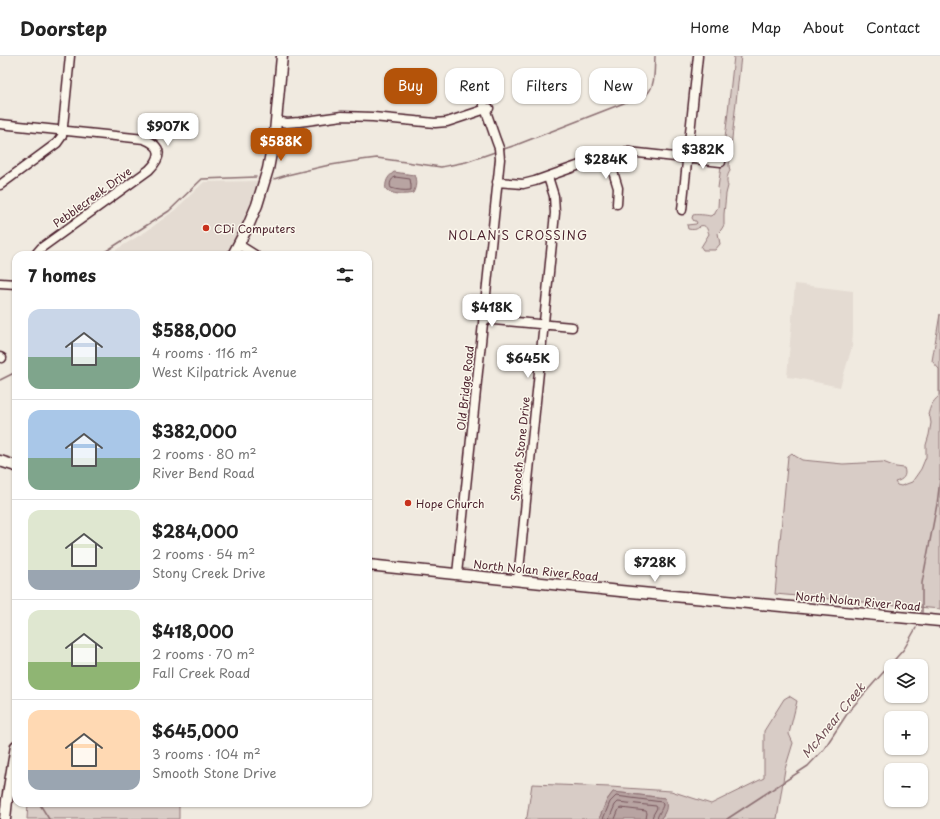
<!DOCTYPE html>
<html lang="en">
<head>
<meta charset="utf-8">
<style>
	body { margin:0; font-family:"Playpen Sans",sans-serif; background:#f2f2f2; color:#222; height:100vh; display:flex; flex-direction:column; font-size:15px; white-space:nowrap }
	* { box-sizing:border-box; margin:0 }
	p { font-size:13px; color:#767676 }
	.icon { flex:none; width:22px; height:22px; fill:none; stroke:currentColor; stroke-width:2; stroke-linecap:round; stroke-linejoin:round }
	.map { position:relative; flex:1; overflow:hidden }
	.drawer { position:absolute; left:12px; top:195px; width:360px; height:556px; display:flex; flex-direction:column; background:#fff; border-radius:12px; box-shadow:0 1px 3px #0004 }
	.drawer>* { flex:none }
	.banner { position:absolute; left:384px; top:12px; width:380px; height:36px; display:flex; gap:8px }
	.buttons { position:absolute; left:884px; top:603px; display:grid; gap:8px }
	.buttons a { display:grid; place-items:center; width:44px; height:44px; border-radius:8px; background:#fff; box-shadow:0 1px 3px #0004; font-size:20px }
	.price { position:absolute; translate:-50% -34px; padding:0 9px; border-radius:8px; background:#fff; color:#222; font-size:13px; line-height:26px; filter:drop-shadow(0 1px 2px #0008) }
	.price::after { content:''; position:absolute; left:50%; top:24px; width:12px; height:9px; margin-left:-6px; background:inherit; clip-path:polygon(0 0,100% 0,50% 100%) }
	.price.current { background:#b45309; color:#fff }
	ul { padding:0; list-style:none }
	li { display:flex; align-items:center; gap:12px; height:100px; padding:0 16px }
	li+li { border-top:1px solid #e0e0e0 }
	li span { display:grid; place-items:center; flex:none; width:112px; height:80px; border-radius:12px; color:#555 }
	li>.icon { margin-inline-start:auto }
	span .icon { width:48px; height:48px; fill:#fffc; stroke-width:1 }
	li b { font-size:17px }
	h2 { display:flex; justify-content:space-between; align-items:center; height:48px; padding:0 16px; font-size:17px }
	.chip { padding:0 14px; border-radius:12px; background:#fff; box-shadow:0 1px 3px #0004; font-size:14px; line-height:36px }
	.chip.current { background:#b45309; color:#fff }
	header { display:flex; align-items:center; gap:24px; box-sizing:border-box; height:56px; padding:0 20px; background:#fff; border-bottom:1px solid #e0e0e0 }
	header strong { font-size:19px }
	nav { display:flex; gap:22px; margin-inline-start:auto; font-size:14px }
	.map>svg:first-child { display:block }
	.built { fill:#e4dbd2 }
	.green { fill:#d8ccc6; stroke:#917678 }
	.water { fill:#b8a4a2; stroke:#8c6f72 }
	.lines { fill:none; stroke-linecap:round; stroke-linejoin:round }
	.shore { stroke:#76545b; stroke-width:1 }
	.stream { stroke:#8c6f72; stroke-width:1.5 }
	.minor-casing { stroke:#4a1f2b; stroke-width:11 }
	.major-casing { stroke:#4a1f2b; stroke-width:13 }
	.minor { stroke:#fbf7ec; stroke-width:8 }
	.major { stroke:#fbf7ec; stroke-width:10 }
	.poi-dot { fill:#c8321e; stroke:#fbf7ec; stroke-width:1.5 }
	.labels { text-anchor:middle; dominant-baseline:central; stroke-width:3; stroke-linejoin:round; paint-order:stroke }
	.street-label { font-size:11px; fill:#4a1f2b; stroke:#fbf7ec }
	.poi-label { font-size:11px; fill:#4a1f2b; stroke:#fbf7ec; text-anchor:start }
	.neighbourhood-label { font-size:12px; letter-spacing:1px; fill:#4a1f2b; stroke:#fbf7ec }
	.water-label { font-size:12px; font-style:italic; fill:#704e55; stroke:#fbf7ec }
</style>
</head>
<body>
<header>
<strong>Doorstep</strong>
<nav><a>Home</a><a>Map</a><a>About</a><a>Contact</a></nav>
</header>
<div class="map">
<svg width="940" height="763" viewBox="0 0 940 763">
	<rect width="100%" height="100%" fill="#f0eae0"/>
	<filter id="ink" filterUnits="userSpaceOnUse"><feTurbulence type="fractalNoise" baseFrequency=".025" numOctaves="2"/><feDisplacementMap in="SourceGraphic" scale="8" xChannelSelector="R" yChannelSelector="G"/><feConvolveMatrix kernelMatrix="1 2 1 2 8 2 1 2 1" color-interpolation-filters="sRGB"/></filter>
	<g filter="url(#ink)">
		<path class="built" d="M261,125l-8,23 -25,51h-121l40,-24 28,-21 29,-28z
			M795,228l58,7v41l-1,15 -12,40 -44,-9 -9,-1z"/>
		<path class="green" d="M734,0h7l-12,110 1,5c-3,4 -4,11 -2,15l-2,8 -2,20v11l-3,5 -3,3 2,11 -5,6h-12l-2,-3 8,-13c-2,-5 -3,-10 -9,-8 -3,4 -7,4 -12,3l-1,-4 9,-1 1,-1 -1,-2h-2l-2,-3 1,-3c2,-1 15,0 17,1l5,-2v-2l3,-5 1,-16 -1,-3 8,-58z
			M940,258v295l-165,-15 13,-138 4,-3 3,3 7,4 41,4 40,-2 13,5 8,1c3,8 -1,12 -9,14l2,3 4,1 11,-4 9,-13 5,-12v-12l3,-10 2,-12 -1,-6 -2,-2c2,-8 4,-13 11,-19v-27l-7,-8z
			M789,640l8,5 -8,33 4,9 -8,26 -8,50h-117l4,-5 1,-16 -52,-6 -6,8 -8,19h-74l2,-2 5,-33 78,3 61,4 40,13 53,-26v-47l20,-32z
			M28,747h151v16h-152z"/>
		<path class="water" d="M394,116l20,3c3,5 2,13 -1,18 -5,2 -24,2 -27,-4 -1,-2 0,-5 0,-6 1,-5 4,-8 8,-11z
			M613,736l52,6c3,10 1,14 -5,21h-61l8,-19z"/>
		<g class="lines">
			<path class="shore" d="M395,121l15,2 1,6v5c-7,1 -14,0 -20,-2 -2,-4 0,-9 4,-11z
				M603,763l7,-17 6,-6 46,6 1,3c-1,4 -6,11 -6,14
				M609,763l6,-14 3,-3 38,4 1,2 -4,7 -1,4
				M615,763l4,-10 2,-1 25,3 1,2 -1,6"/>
			<path class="stream" d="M504,93l12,-4 131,-51c9,-9 7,-26 8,-38
				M274,123l13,-4 38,-9 36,-6 16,-2 64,9 25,-5 29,-10
				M100,199l69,-44 33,-32 54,-2
				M0,324l16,-8
				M922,556v-29l15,-79 3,-24
				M39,747l10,16
				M727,763l81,-53 16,-17 25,-38 55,-62 12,-21"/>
			<g class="minor-casing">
				<path id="minor" d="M276,65l11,2 12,-1 43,-6 31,1 62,6 12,-1 42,-14
					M0,68l144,15c18,7 19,17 5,31l-108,78 -6,7
					M608,99l10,33 -1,16
					M497,126l26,2 12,-3 73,-26 21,-3 92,10
					M0,129l57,-42 5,-7 8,-80
					M682,154l16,-154
					M239,189l16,10
					M0,227l16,1
					M483,263l89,8
					M0,301l2,1
					M457,518l43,-415 -1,-11 -3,-8 -18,-52
					M518,524l37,-367 -1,-17 -6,-19"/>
			</g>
			<g class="major-casing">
				<path id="major" d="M233,199l16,-31 8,-19 11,-36 7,-37 7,-76
					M0,405l16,5
					M368,509l252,26 320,30
					M5,763l2,-19 9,-54"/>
			</g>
			<use href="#minor" class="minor"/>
			<use href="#major" class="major"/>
		</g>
	</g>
	<g class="poi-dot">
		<circle cx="206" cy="172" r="4"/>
		<circle cx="408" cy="447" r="4"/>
	</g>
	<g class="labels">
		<g class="street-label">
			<text transform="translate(92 141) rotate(-36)">Pebblecreek Drive</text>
			<text transform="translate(465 332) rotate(-84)">Old Bridge Road</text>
			<text transform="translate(520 393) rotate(-84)">Smooth Stone Drive</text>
			<text transform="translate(536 514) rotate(6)">North Nolan River Road</text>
			<text transform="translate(858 545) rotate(5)">North Nolan River Road</text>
		</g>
		<g class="poi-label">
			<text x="214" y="172">CDi Computers</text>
			<text x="416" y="447">Hope Church</text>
		</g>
		<g class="neighbourhood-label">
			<text x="518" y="179">NOLAN'S CROSSING</text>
		</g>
		<g class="water-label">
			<text transform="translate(833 664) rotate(-51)">McAnear Creek</text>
		</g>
	</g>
</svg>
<div class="buttons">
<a><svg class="icon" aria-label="layers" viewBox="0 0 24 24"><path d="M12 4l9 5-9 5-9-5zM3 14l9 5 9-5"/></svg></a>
<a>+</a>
<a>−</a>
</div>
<b class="price" style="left:168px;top:91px">$907K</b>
<b class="price current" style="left:281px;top:106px">$588K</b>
<b class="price" style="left:703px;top:114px">$382K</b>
<b class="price" style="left:606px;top:124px">$284K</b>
<b class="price" style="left:492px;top:272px">$418K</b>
<b class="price" style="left:528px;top:323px">$645K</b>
<b class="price" style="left:655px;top:527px">$728K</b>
<div class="banner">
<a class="chip current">Buy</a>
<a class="chip">Rent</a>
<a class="chip">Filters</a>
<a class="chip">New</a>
</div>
<section class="drawer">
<h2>7 homes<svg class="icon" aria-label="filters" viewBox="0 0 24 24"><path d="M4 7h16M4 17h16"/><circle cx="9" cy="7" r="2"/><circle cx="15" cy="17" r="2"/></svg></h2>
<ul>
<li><span style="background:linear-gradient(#c9d6e8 60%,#7fa58c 0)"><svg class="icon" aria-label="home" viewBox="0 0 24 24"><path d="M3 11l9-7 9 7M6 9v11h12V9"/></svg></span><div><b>$588,000</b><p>4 rooms · 116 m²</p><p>West Kilpatrick Avenue</p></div></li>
<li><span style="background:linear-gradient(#a9c7e8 60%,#7fa58c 0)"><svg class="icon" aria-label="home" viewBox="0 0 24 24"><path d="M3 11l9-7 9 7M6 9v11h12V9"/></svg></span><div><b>$382,000</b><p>2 rooms · 80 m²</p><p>River Bend Road</p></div></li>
<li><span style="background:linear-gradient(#dfe7d0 75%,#9aa5b1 0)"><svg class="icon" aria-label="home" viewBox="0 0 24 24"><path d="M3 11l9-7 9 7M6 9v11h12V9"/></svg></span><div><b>$284,000</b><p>2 rooms · 54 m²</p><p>Stony Creek Drive</p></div></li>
<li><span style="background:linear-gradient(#dfe7d0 65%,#8fb573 0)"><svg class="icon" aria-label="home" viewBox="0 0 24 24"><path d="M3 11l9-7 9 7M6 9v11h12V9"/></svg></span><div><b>$418,000</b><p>2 rooms · 70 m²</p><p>Fall Creek Road</p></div></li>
<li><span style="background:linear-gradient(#ffd9b3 75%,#9aa5b1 0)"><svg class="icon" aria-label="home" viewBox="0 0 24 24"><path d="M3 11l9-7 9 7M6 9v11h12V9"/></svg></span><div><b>$645,000</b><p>3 rooms · 104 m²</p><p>Smooth Stone Drive</p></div></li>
</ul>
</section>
</div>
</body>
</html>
